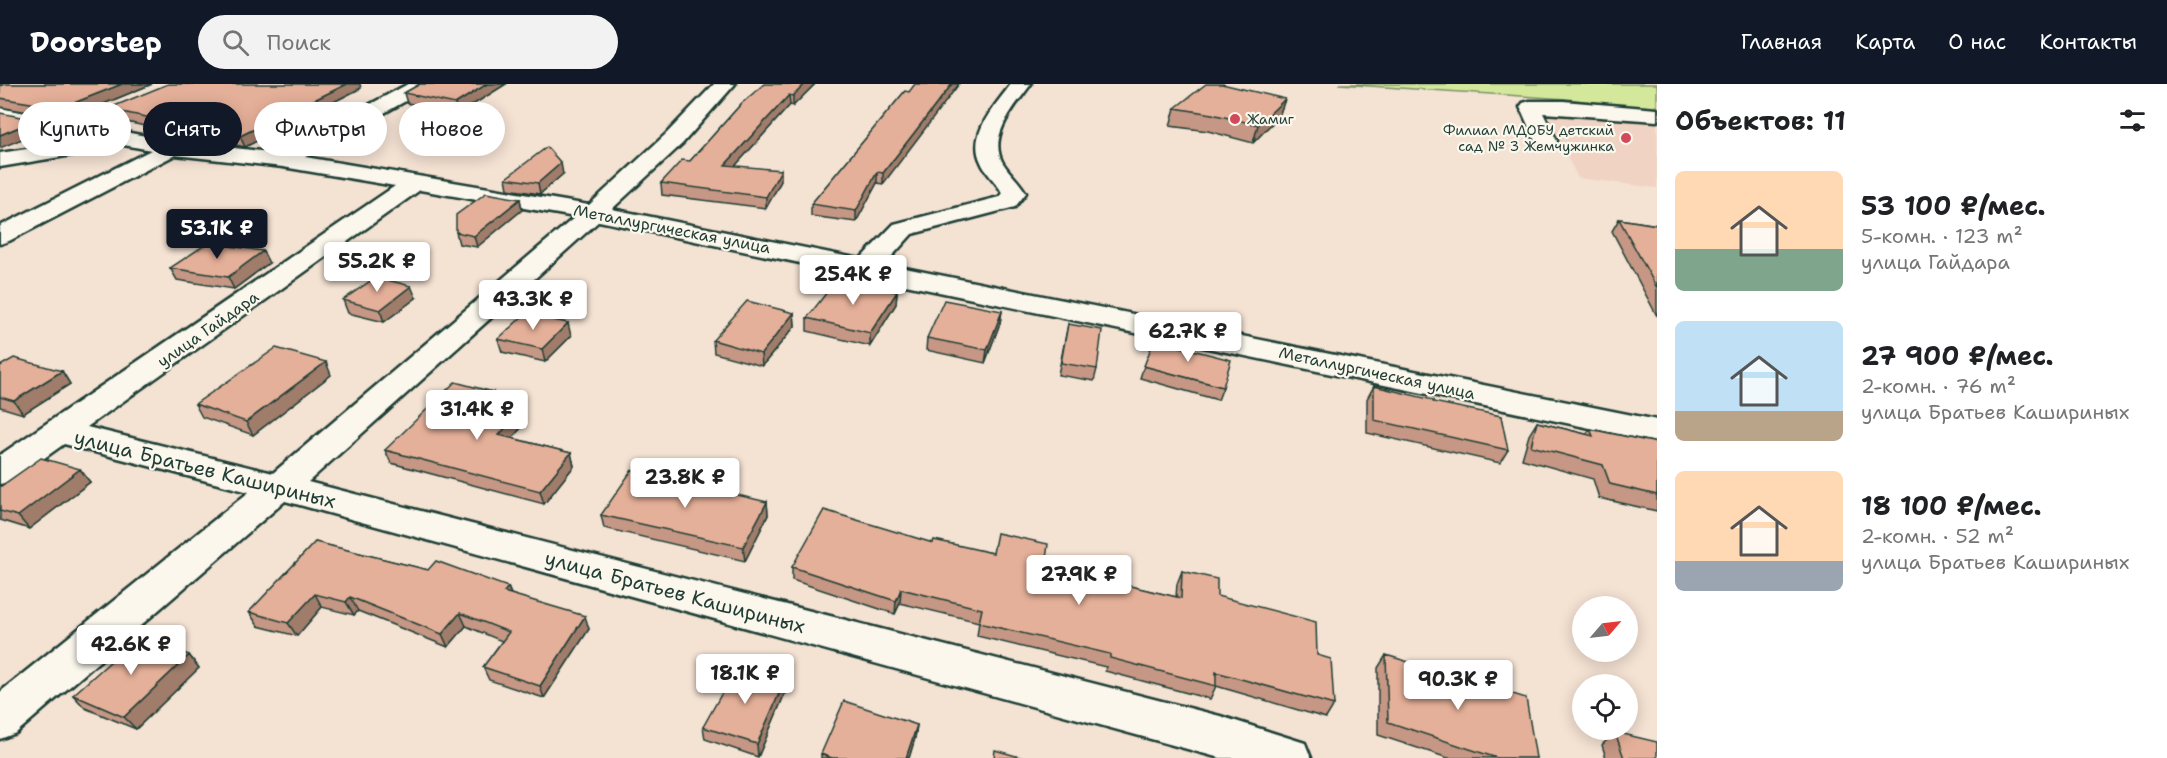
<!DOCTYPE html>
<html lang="ru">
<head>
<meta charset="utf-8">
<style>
	body { margin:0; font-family:"Shantell Sans",sans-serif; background:#f2f2f2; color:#202124; height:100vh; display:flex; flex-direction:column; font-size:22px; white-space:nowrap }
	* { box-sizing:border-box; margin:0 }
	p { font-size:20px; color:#757577 }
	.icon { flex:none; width:33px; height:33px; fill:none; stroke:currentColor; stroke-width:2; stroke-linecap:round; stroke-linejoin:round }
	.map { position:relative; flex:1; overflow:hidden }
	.panel { display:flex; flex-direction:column; background:#fff; width:510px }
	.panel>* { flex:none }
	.hud { position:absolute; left:18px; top:18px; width:570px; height:54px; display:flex; gap:12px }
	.needle { width:39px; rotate:62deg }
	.controls { position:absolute; left:1572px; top:512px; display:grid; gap:12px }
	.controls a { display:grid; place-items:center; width:66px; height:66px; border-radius:50%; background:#fff; box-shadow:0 3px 15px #0003; font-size:30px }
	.price { position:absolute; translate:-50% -51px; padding:0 14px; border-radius:6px; background:#fff; color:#222; font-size:20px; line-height:39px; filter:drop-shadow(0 2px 3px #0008) }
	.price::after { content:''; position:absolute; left:50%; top:36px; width:18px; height:14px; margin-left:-9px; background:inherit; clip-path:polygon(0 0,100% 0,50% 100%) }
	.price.selected { background:#111827; color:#fff }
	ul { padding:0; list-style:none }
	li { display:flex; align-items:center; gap:18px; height:150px; padding:0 18px }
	li span { display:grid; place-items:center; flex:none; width:168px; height:120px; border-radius:9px; color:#555 }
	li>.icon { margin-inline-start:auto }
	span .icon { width:72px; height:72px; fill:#fffc; stroke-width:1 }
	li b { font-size:26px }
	h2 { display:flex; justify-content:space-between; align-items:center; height:72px; padding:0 18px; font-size:26px }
	.pill { padding:0 21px; border-radius:27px; background:#fff; box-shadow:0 3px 15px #0003; font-size:21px; line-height:54px }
	.pill.selected { background:#111827; color:#fff }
	header { display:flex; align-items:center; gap:36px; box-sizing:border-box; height:84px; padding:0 30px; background:#111827; color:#fff }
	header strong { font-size:28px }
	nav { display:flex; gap:33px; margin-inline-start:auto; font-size:21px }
	.search { width:420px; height:54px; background:#f2f2f2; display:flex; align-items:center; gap:15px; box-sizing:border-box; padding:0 21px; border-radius:33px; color:#757577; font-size:22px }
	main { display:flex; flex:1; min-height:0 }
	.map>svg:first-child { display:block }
	.built { fill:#f0d3c2 }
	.green { fill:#d4e89c; stroke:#7a9268; stroke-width:1.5 }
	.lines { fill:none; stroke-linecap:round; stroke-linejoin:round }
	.street-casing { stroke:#1f3d34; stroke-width:5 }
	.street { fill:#fbf7ec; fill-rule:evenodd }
	.wall { fill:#c59784; stroke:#1f3d34; stroke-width:1.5 }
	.shaded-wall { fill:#a07b6b; stroke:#1f3d34; stroke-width:1.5 }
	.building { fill:#e5b099; stroke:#1f3d34; stroke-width:1.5 }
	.poi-dot { fill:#d1495b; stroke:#fbf7ec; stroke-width:2 }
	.labels { text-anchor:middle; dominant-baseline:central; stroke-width:4.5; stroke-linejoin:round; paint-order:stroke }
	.far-poi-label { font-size:14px; fill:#1f3d34; stroke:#fbf7ec; text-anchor:start }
	.street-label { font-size:16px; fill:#1f3d34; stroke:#fbf7ec }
	.near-street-label { font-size:20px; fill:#1f3d34; stroke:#fbf7ec }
</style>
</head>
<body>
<header>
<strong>Doorstep</strong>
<div class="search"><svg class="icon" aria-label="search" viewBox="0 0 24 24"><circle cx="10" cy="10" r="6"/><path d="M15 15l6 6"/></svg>Поиск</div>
<nav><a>Главная</a><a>Карта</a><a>О нас</a><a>Контакты</a></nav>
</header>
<main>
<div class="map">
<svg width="1657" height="674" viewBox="0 0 1657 674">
	<rect width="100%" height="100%" fill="#f4e2d3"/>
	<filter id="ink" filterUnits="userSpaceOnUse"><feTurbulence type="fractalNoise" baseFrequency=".0167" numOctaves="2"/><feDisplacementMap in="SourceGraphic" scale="12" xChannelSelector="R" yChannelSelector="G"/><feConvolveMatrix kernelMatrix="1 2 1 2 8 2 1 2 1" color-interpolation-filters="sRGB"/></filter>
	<g filter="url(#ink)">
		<path class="built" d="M1552,28l105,7v69l-79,-10 -31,-63z"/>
		<path class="green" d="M1339,0h318v25l-91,-10z"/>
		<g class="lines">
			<g class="street-casing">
				<path id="street" d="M408,0h24l-3,4 -124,69 284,48 77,-71 48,-50h21l-53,60 -70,65 248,50 34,-35 105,-27 3,-4 -2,-4c-6,-9 -15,-17 -19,-27 -14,-28 15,-57 30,-78h20c-15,21 -44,52 -28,79 7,11 17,19 23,30l-11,14 -103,27 -27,30 772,156v22l-1058,-221 -291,261 912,234 85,27 6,15h-91l-935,-257 -269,232 -16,6v-47l249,-200 -185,-48 -52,37 -12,3v-29l395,-269 -112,-19 -108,-12 -166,86 -9,3v-18l151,-76 -33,-6 -2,4 -8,1 -108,18v-14l93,-14 -93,-19v-12l172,33 107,12zM420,106l155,27 -302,256 -186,-46z
					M1530,17h33l94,8v12l-114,-8 14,28 -3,5 -8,1 -8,-1 -3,-5 -15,-34 3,-4z"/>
			</g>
			<use href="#street" class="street"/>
		</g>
		<path class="wall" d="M0,0h152l-85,35 -67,-12z
			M420,0h86l-48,30 -51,-11 -3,-10z
			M815,0l-22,22 -3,-1 -55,61 46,15 -15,27 -104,-13 -1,-12 29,-22 52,-58z
			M361,4l-116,59 -133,-28 -5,-10z
			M905,7l-22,93 -6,-1 -21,39 -45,-6v-12z
			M1285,15l-6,17 -26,27 -45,-12 -38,-5 5,-18z
			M563,90l-23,20 -32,-5 -2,-11z
			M520,115l2,11 -45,37 -18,-3 -3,-12z
			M1619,135l38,6v91l-45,-85z
			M269,179l-35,26 -57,-9 -7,-12z
			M897,208l-1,12 -26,42 -63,-15v-13z
			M416,214l-32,24 -36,-9 -5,-13z
			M1002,227l-2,12 -15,40 -59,-13 1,-12z
			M794,229l1,13 -33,40 -48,-13 -1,-13z
			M1068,240l29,45 -3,12 -36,-6z
			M571,252l-26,26 -43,-10 -4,-13z
			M0,282l62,5 8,13 -47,30 -23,-7z
			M1144,282l79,21 -5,13 -78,-22z
			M331,291l-78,60 -51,-18 -7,-13z
			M1374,302l59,16 75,48 -8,13 -133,-30v-34z
			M493,308l4,12 -4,5 24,6 4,13 -9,10 59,15 3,13 -30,38 -153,-41 -6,-13z
			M1537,338l49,12 4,-5 67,14v68l-58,-13 -6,-19 -71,-20 7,-24z
			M80,385l10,13 -61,47 -29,-9v-33z
			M767,418l1,13 -23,46 -141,-33 -3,-13z
			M315,458l113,28 80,17 3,7 78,35 -45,69 -55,-18 -6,-13 19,-26 -36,-15 -18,21 -90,-36 -4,4 -32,-8 -25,29 -39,-10 -9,-14z
			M933,459l60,10 53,6 29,14 101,24 1,-13 5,-13 35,25 100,59 17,50 -8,13 -110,-32 -6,13 -105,-28 1,-4 -129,-31 2,-14 -79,-19 -5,11 -103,-34v-13z
			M189,571l10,13 -63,61 -51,-21 -12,-13z
			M1386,571l150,103h-88l-70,-23v-67z
			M785,609l-27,64 -53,-18 -2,-12z
			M917,641l-2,13 -6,20h-88v-4z
			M1615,648l42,26h-51l-4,-13z"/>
		<path class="shaded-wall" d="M122,0h30l-85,35 -6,-11z
			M347,0h13l1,4 -116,59 -5,-11z
			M487,0h19l-48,30 -3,-10z
			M805,0h10l-22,22v-10z
			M952,0h7l-76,100v-11z
			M789,11l1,10 -64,71 -1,-11z
			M1285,15l-6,17 -26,27 5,-18z
			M36,36l6,11 -42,17v-13z
			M561,79l2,11 -23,20 -2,-11z
			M781,86v11l-15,27v-11z
			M877,88v11l-21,39v-11z
			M520,115l2,11 -45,37 -3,-11z
			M263,167l6,12 -35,26 -6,-12z
			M411,202l5,12 -32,24 -4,-12z
			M897,208l-1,12 -26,42v-13z
			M1002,227l-2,12 -15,40 2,-13z
			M794,229l1,13 -33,40 -1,-12z
			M568,239l3,13 -26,26 -3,-13z
			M326,278l5,13 -78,60 -7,-13z
			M62,287l8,13 -47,30 -9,-13z
			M493,308l4,12 -13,15 -4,-13z
			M517,331l4,13 -18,20 -4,-13z
			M571,369l3,13 -30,38 -4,-13z
			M80,385l10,13 -61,47 -11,-13z
			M767,418l1,13 -23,46 -2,-14z
			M508,503l5,13 -9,-8z
			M901,505l-1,14 -5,11 1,-13z
			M315,510l7,13 -25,29 -9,-13z
			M350,513l8,14 -4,4 -8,-13z
			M460,529l6,13 -18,21 -6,-13z
			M585,532l4,13 -45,69 -4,-12z
			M189,571l10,13 -63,61 -12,-12z
			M785,596v13l-27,64 -1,-13z
			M917,641l-2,13 -6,20h-3z"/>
		<path class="building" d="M5,0h117l-61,24 -61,-10v-12z
			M168,0h179l-107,52 -133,-27z
			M420,0h67l-32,20 -51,-11z
			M764,0h41l-12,12 -4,-1 -64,70 56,5 -15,27 -105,-14 21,-23 8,1 52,-58z
			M915,0h37l-69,89 -6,-1 -21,39 -45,-7 94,-113 4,1z
			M1206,0h16l63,15 -27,26 -46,-11 -37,-6z
			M0,29l36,7 -36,15z
			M547,63l14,16 -23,20 -32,-5z
			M486,109l34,6 -46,37 -18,-4v-17z
			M1619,135l38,6v63z
			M208,159l55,8 -35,26 -58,-9z
			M376,193l35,9 -31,24 -37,-10z
			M837,195l60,13 -27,41 -63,-15z
			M944,216l58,11 -15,39 -60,-12z
			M747,217l47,12 -33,41 -48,-14z
			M525,230l43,9 -26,26 -44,-10z
			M1068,240l34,6 -5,39 -36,-6z
			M1154,256l77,20 -8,27 -79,-21z
			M276,264l50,14 -80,60 -51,-18z
			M14,274l48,13 -48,30 -14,-4v-31z
			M455,298l38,10 -13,14 37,9 -18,20 72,18 -31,38 -155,-41z
			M1374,302l59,14v2l68,14 7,34 -134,-30z
			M1537,338l56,14 -3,-7 67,14v52l-47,-11 -7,-19 -72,-19z
			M41,374l39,11 -62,47 -18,-5v-24z
			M632,386l135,32 -24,45 -142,-32z
			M824,426l109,33 1,-3 59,13 4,-20 51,11 -2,15 29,6v8l106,25 1,-27 35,8v17l99,26 1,33 14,4 3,46 -118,-33v14l-106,-28v-4l-131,-31 3,-14 -81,-20 -5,12 -104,-34z
			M315,458l113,28 8,-9 72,26 -4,5 81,24 -45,70 -57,-19 26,-35 -49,-19 -18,21 -92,-37 -4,5 -31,-8 -27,29 -39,-11z
			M139,552l50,19 -65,62 -51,-22z
			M1386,571l140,43 10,60h-39l-109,-36z
			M737,582l48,14 -28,64 -54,-17z
			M844,617l73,24 -11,33h-74l-11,-4z
			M1615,648l42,10v16h-33z
			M995,666l28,8h-29z"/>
	</g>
	<g class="poi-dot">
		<circle cx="1235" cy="35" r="6"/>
		<circle cx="1626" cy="54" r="6"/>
	</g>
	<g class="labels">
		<g class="far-poi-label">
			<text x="1247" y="35">Жамиг</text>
			<text x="1614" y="46" text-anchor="end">Филиал МДОБУ детский<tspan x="1614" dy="16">сад № 3 Жемчужинка</tspan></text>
		</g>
		<g class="street-label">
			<text transform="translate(672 145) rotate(11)">Металлургическая улица</text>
			<text transform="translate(208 245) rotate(-35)">улица Гайдара</text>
			<text transform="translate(1377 289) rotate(12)">Металлургическая улица</text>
		</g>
		<g class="near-street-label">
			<text transform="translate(205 385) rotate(14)">улица Братьев Кашириных</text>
			<text transform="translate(675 508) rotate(15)">улица Братьев Кашириных</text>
		</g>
	</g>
</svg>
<div class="controls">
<a><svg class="needle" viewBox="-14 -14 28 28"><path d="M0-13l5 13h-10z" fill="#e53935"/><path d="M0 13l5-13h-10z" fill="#757577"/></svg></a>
<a><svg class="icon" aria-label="locate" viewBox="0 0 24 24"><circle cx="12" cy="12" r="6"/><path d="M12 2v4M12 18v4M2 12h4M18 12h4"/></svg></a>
</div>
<b class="price selected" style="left:217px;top:176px">53.1K ₽</b>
<b class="price" style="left:377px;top:209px">55.2K ₽</b>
<b class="price" style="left:853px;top:222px">25.4K ₽</b>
<b class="price" style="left:533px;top:247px">43.3K ₽</b>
<b class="price" style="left:1188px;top:279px">62.7K ₽</b>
<b class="price" style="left:477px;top:357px">31.4K ₽</b>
<b class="price" style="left:685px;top:425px">23.8K ₽</b>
<b class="price" style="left:1079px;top:522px">27.9K ₽</b>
<b class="price" style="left:131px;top:592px">42.6K ₽</b>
<b class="price" style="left:745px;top:621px">18.1K ₽</b>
<b class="price" style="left:1458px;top:627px">90.3K ₽</b>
<div class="hud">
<a class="pill">Купить</a>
<a class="pill selected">Снять</a>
<a class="pill">Фильтры</a>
<a class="pill">Новое</a>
</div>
</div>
<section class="panel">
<h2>Объектов: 11<svg class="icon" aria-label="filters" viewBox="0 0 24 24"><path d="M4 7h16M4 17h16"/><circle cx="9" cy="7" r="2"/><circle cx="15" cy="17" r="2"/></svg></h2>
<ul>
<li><span style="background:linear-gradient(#ffd9b3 65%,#7fa58c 0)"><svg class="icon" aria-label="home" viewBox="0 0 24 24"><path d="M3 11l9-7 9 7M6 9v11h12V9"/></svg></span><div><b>53 100 ₽/мес.</b><p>5-комн. · 123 m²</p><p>улица Гайдара</p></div></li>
<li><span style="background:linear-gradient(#bfe0f5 75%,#b9a48a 0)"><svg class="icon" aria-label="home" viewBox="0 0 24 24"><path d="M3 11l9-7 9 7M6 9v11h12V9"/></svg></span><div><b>27 900 ₽/мес.</b><p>2-комн. · 76 m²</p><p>улица Братьев Кашириных</p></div></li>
<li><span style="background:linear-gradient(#ffd9b3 75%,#9aa5b1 0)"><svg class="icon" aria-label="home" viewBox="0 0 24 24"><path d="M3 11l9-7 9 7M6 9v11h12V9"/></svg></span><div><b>18 100 ₽/мес.</b><p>2-комн. · 52 m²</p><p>улица Братьев Кашириных</p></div></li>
</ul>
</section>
</main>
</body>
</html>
